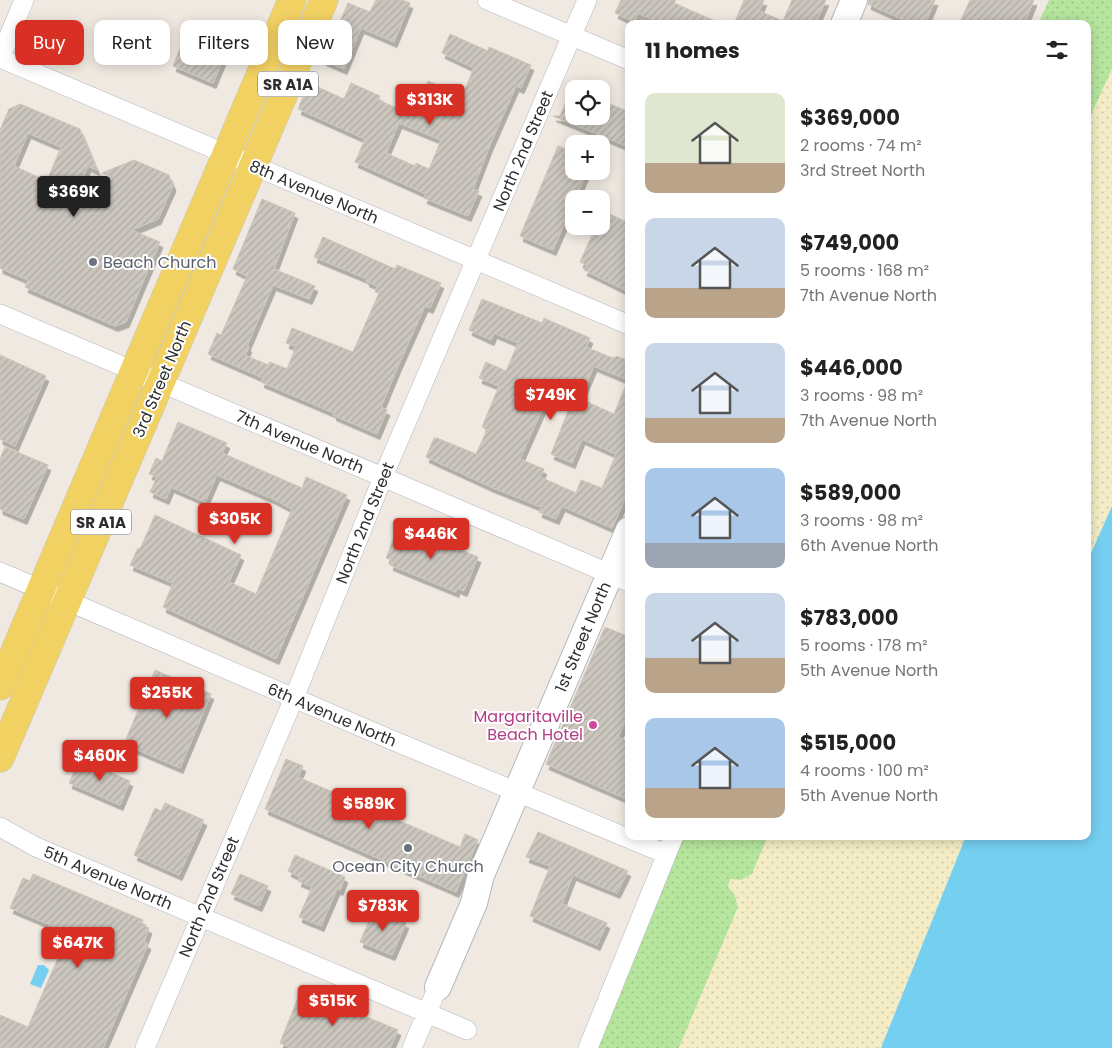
<!DOCTYPE html>
<html lang="en">
<head>
<meta charset="utf-8">
<style>
	body { margin:0; font-family:Poppins,sans-serif; background:#f2f2f2; color:#222; height:100vh; display:flex; flex-direction:column; font-size:19px; white-space:nowrap }
	* { box-sizing:border-box; margin:0 }
	p { font-size:16px; color:#767676 }
	.icon { flex:none; width:28px; height:28px; fill:none; stroke:currentColor; stroke-width:2; stroke-linecap:round; stroke-linejoin:round }
	.map { position:relative; flex:1; overflow:hidden }
	.drawer { position:absolute; left:625px; top:20px; width:466px; height:820px; display:flex; flex-direction:column; background:#fff; border-radius:10px; box-shadow:0 2px 12px #0003 }
	.drawer>* { flex:none }
	.hud { position:absolute; left:15px; top:20px; width:475px; height:45px; display:flex; gap:10px }
	.fabs { position:absolute; left:565px; top:80px; display:grid; gap:10px }
	.fabs a { display:grid; place-items:center; width:45px; height:45px; border-radius:10px; background:#fff; box-shadow:0 2px 12px #0003; font-size:25px }
	.price { position:absolute; translate:-50% -42px; padding:0 11px; border-radius:5px; background:#d93025; color:#fff; font-size:16px; line-height:32px; filter:drop-shadow(0 1px 2px #0008) }
	.price::after { content:''; position:absolute; left:50%; top:30px; width:15px; height:11px; margin-left:-8px; background:inherit; clip-path:polygon(0 0,100% 0,50% 100%) }
	.price.selected { background:#222; color:#fff }
	ul { padding:0; list-style:none }
	li { display:flex; align-items:center; gap:15px; height:125px; padding:0 20px }
	li span { display:grid; place-items:center; flex:none; width:140px; height:100px; border-radius:10px; color:#555 }
	li>.icon { margin-inline-start:auto }
	span .icon { width:60px; height:60px; fill:#fffc; stroke-width:1 }
	li b { font-size:21px }
	h2 { display:flex; justify-content:space-between; align-items:center; height:60px; padding:0 20px; font-size:21px }
	.tag { padding:0 18px; border-radius:10px; background:#fff; box-shadow:0 2px 12px #0003; font-size:18px; line-height:45px }
	.tag.selected { background:#d93025; color:#fff }
	.map>svg:first-child { display:block }
	.grass { fill:url(#grass-dots) }
	.sand { fill:url(#sand-dots) }
	.water { fill:#75cff0 }
	.building { fill:url(#building-hatch); stroke:#cbc5ba; fill-rule:evenodd; filter:url(#shadow) }
	.lines { fill:none; stroke-linecap:round; stroke-linejoin:round }
	.street-casing { stroke:#b4b7c1; stroke-width:20 }
	.secondary-casing { stroke:#b4b7c1; stroke-width:28 }
	.primary-casing { stroke:#c9c9c9; stroke-width:29 }
	.street { stroke:#fff; stroke-width:19 }
	.secondary { stroke:#fff; stroke-width:26 }
	.primary { stroke:#f2d163; stroke-width:28 }
	.worship-dot { fill:#6b7280; stroke:#fff; stroke-width:2 }
	.hotel-dot { fill:#d1479c; stroke:#fff; stroke-width:2 }
	.labels { text-anchor:middle; dominant-baseline:central; stroke-width:4; stroke-linejoin:round; paint-order:stroke }
	.shield { fill:#fff; stroke:#6d6d6d; stroke-width:1 }
	.shield-label { font-size:15px; font-weight:bold; fill:#2e2e2e }
	.street-label { font-size:16px; fill:#2e2e2e; stroke:#fff }
	.worship-label { font-size:16px; fill:#5b616d; stroke:#fff; text-anchor:start }
	.hotel-label { font-size:16px; fill:#b23c85; stroke:#fff; text-anchor:end }
</style>
</head>
<body>
<div class="map">
<svg width="1112" height="1048" viewBox="0 0 1112 1048">
	<defs>
		<pattern id="grass-dots" width="8" height="8" patternUnits="userSpaceOnUse" patternTransform="scale(1.25)"><rect width="8" height="8" fill="#b6e59e"/><path d="M2 2h.1M6 6h.1" fill="none" stroke="#9dc588" stroke-width="1.8" stroke-linecap="round"/></pattern>
		<pattern id="sand-dots" width="8" height="8" patternUnits="userSpaceOnUse" patternTransform="scale(1.25)"><rect width="8" height="8" fill="#f3ecc5"/><path d="M2 2h.1M6 6h.1" fill="none" stroke="#d1cbaa" stroke-width="1.8" stroke-linecap="round"/></pattern>
		<pattern id="building-hatch" width="6" height="6" patternUnits="userSpaceOnUse" patternTransform="scale(1.25)"><rect width="6" height="6" fill="#cbc7bf"/><path d="M-1 1l2-2M0 6l6-6M5 7l2-2" fill="none" stroke="#afaba4"/></pattern>
		<filter id="shadow"><feDropShadow dx="3" dy="5.5" stdDeviation="0" flood-color="#0004"/></filter>
	</defs>
	<rect width="100%" height="100%" fill="#efe9e1"/>
	<path class="grass" d="M1049,0h63v69l-24,53v-98h-50z
		M679,836h89l-16,38 -24,13 7,8 3,12 -59,141h-91z"/>
	<path class="sand" d="M1112,69v437l-24,54v-438z
		M768,836h198l-85,212h-202l59,-141 -3,-12 -7,-8 2,-8 13,1 9,-6z"/>
	<path class="water" d="M1112,506v542h-231l85,-212h122v-276z
		M38,965h6l5,5 -8,18 -11,-4z"/>
	<path class="building" d="M376,0h26l8,3 -16,39 -33,-14 -17,41 -21,-9 25,-57 22,9z
		M621,0h55l-2,3 48,21h-61l-23,-11 -4,9 -19,-9z
		M744,0h20l-5,11 24,10 9,-21h34l-11,24h-81z
		M869,0h66l-10,24h-12l-45,-20z
		M970,0h64l-10,24h-65z
		M450,34l38,17 1,-4 42,18 -10,23 -5,-2 -27,61 -16,42 6,2 -11,25 -44,-18 2,-4 -71,-32 10,-23 -67,-30 11,-26 35,16 7,-16 29,13 -2,4 35,15 15,-34 34,15 12,-28 -32,-15zM399,123l42,17 -12,29 -13,-6 -1,3 -29,-13z
		M193,46l30,13 -10,24 -40,-17 7,-17 10,4z
		M574,85v31h28l6,-13 21,9v35l-76,-31h7z
		M20,104l60,25 17,41 -9,-4 -10,23 24,8 9,-21 -9,-3 32,-13 35,15 4,11 -15,33 -27,11 29,12 -34,80 -11,4 -90,-39 3,-7 -28,-12v-138l9,-21zM28,133l33,14 -14,34 -33,-15z
		M558,146l16,6v19h13l-34,79 -33,-14z
		M262,199l33,14 -21,56 41,17 -6,13 -36,-14 -26,61 2,1 -4,8 23,10 2,-3 17,7 9,-23 -10,-3 6,-15 61,24 26,-59 -4,-1 2,-6 -11,-5 1,-2 -53,-22 9,-20 72,32 2,-4 44,18 -11,25 -5,-2 -27,60 -17,41 6,3 -10,24 -44,-19 1,-2 -73,-31 2,-4 -55,-24 9,-21 4,2 26,-59 -14,-7z
		M601,210l28,13v69l-45,-22 3,-5 -7,-3 16,-36h5z
		M482,299l60,24 2,-5 11,5 35,15 -4,9 24,10 5,1 1,-2 13,5v129l-17,38 -50,-22 -6,13 -17,-7 2,-5 -50,-20 -65,-30 8,-19h3l39,16 11,-24 -5,-3 17,-41 -20,-8 7,-16 20,9 12,-28 -24,-10 -3,7 -22,-10zM594,366l34,14 -14,34 -40,-18 -23,58 21,9 10,-24 34,15 -14,34 -21,-8 -5,13 -36,-16 4,-8 -24,-10 34,-77 28,12z
		M0,355l46,21 -31,70 -15,-7z
		M178,422l49,21 -5,10 80,35 4,-11 41,18 -71,164 -113,-52 10,-24 -43,-18 8,-17 2,1 15,-34 86,40 -12,27 27,12 36,-85 -19,-10 -56,-24 -12,27 -34,-15 -5,12 -16,-7 7,-15 -8,-3 7,-16 6,3z
		M5,447l43,18 -24,54 -24,-10v-50z
		M399,525l79,32 -14,34 -7,-3 -1,4 -66,-27 2,-5 -6,-2z
		M605,627l24,10v76l-11,24 11,5v58l-83,-36z
		M155,670l56,24 -31,74 -56,-24z
		M80,759l50,22 -10,24 -51,-22z
		M286,759l17,7 -5,11 162,70 5,-13 13,6 -22,52 -191,-83z
		M165,803l39,17 -25,55 -45,-20 21,-47 6,3z
		M538,832l90,39 -11,22 -44,-18 -11,29 45,19 -10,22 -67,-29 20,-50 -24,-9z
		M295,855l50,22 -5,13 -3,-1 -16,37 -22,-9 13,-30 -14,-6 2,-4 -12,-6z
		M33,874l110,46 -2,5 8,3 -5,14 4,2 -45,104h-103v-33l28,12 41,-94 -59,-25 13,-30 7,3z
		M240,874l28,12 -9,20 -28,-12z
		M374,909l32,14 -14,32 -32,-13z
		M301,990l53,25 1,-3 43,18 -8,18h-99l-11,-5z"/>
	<g class="lines">
		<g class="street-casing">
			<path id="street" d="M487,0l142,60
				M0,58l629,267
				M0,58l24,-58
				M0,314l629,268
				M0,572l387,166 279,116
				M0,827l36,20 431,183
				M145,1048l149,-350 89,-221 204,-477
				M412,1048l26,-61
				M588,1048l86,-212"/>
		</g>
		<g class="secondary-casing">
			<path id="secondary" d="M844,24l10,-24
				M438,987l36,-84 7,-28 148,-345"/>
		</g>
		<g class="primary-casing">
			<path id="primary" d="M0,686l292,-686
				M0,758l324,-758"/>
		</g>
		<use href="#street" class="street"/>
		<use href="#secondary" class="secondary"/>
		<use href="#primary" class="primary"/>
	</g>
	<g class="worship-dot">
		<circle cx="93" cy="262" r="5"/>
		<circle cx="408" cy="848" r="5"/>
	</g>
	<circle class="hotel-dot" cx="593" cy="725" r="5"/>
	<g class="labels">
		<g class="shield">
			<rect x="258" y="71.5" width="60" height="25" rx="4"/>
			<rect x="71" y="509.5" width="60" height="25" rx="4"/>
		</g>
		<g class="shield-label">
			<text x="288" y="84">SR A1A</text>
			<text x="101" y="522">SR A1A</text>
		</g>
		<g class="street-label">
			<text transform="translate(523 151) rotate(-67)">North 2nd Street</text>
			<text transform="translate(314 192) rotate(23)">8th Avenue North</text>
			<text transform="translate(162 379) rotate(-67)">3rd Street North</text>
			<text transform="translate(300 442) rotate(23)">7th Avenue North</text>
			<text transform="translate(365 523) rotate(-68)">North 2nd Street</text>
			<text transform="translate(583 637) rotate(-67)">1st Street North</text>
			<text transform="translate(332 715) rotate(23)">6th Avenue North</text>
			<text transform="translate(108 878) rotate(23)">5th Avenue North</text>
			<text transform="translate(209 897) rotate(-67)">North 2nd Street</text>
		</g>
		<g class="worship-label">
			<text x="103" y="262">Beach Church</text>
			<text x="408" y="866" text-anchor="middle">Ocean City Church</text>
		</g>
		<g class="hotel-label">
			<text x="583" y="716">Margaritaville<tspan x="583" dy="18">Beach Hotel</tspan></text>
		</g>
	</g>
</svg>
<div class="fabs">
<a><svg class="icon" aria-label="locate" viewBox="0 0 24 24"><circle cx="12" cy="12" r="6"/><path d="M12 2v4M12 18v4M2 12h4M18 12h4"/></svg></a>
<a>+</a>
<a>−</a>
</div>
<b class="price" style="left:430px;top:126px">$313K</b>
<b class="price selected" style="left:74px;top:218px">$369K</b>
<b class="price" style="left:551px;top:421px">$749K</b>
<b class="price" style="left:235px;top:545px">$305K</b>
<b class="price" style="left:431px;top:560px">$446K</b>
<b class="price" style="left:167px;top:719px">$255K</b>
<b class="price" style="left:100px;top:782px">$460K</b>
<b class="price" style="left:369px;top:830px">$589K</b>
<b class="price" style="left:383px;top:932px">$783K</b>
<b class="price" style="left:78px;top:969px">$647K</b>
<b class="price" style="left:333px;top:1027px">$515K</b>
<div class="hud">
<a class="tag selected">Buy</a>
<a class="tag">Rent</a>
<a class="tag">Filters</a>
<a class="tag">New</a>
</div>
<section class="drawer">
<h2>11 homes<svg class="icon" aria-label="filters" viewBox="0 0 24 24"><path d="M4 7h16M4 17h16"/><circle cx="9" cy="7" r="2"/><circle cx="15" cy="17" r="2"/></svg></h2>
<ul>
<li><span style="background:linear-gradient(#dfe7d0 70%,#b9a48a 0)"><svg class="icon" aria-label="home" viewBox="0 0 24 24"><path d="M3 11l9-7 9 7M6 9v11h12V9"/></svg></span><div><b>$369,000</b><p>2 rooms · 74 m²</p><p>3rd Street North</p></div></li>
<li><span style="background:linear-gradient(#c9d6e8 70%,#b9a48a 0)"><svg class="icon" aria-label="home" viewBox="0 0 24 24"><path d="M3 11l9-7 9 7M6 9v11h12V9"/></svg></span><div><b>$749,000</b><p>5 rooms · 168 m²</p><p>7th Avenue North</p></div></li>
<li><span style="background:linear-gradient(#c9d6e8 75%,#b9a48a 0)"><svg class="icon" aria-label="home" viewBox="0 0 24 24"><path d="M3 11l9-7 9 7M6 9v11h12V9"/></svg></span><div><b>$446,000</b><p>3 rooms · 98 m²</p><p>7th Avenue North</p></div></li>
<li><span style="background:linear-gradient(#a9c7e8 75%,#9aa5b1 0)"><svg class="icon" aria-label="home" viewBox="0 0 24 24"><path d="M3 11l9-7 9 7M6 9v11h12V9"/></svg></span><div><b>$589,000</b><p>3 rooms · 98 m²</p><p>6th Avenue North</p></div></li>
<li><span style="background:linear-gradient(#c9d6e8 65%,#b9a48a 0)"><svg class="icon" aria-label="home" viewBox="0 0 24 24"><path d="M3 11l9-7 9 7M6 9v11h12V9"/></svg></span><div><b>$783,000</b><p>5 rooms · 178 m²</p><p>5th Avenue North</p></div></li>
<li><span style="background:linear-gradient(#a9c7e8 70%,#b9a48a 0)"><svg class="icon" aria-label="home" viewBox="0 0 24 24"><path d="M3 11l9-7 9 7M6 9v11h12V9"/></svg></span><div><b>$515,000</b><p>4 rooms · 100 m²</p><p>5th Avenue North</p></div></li>
</ul>
</section>
</div>
</body>
</html>
